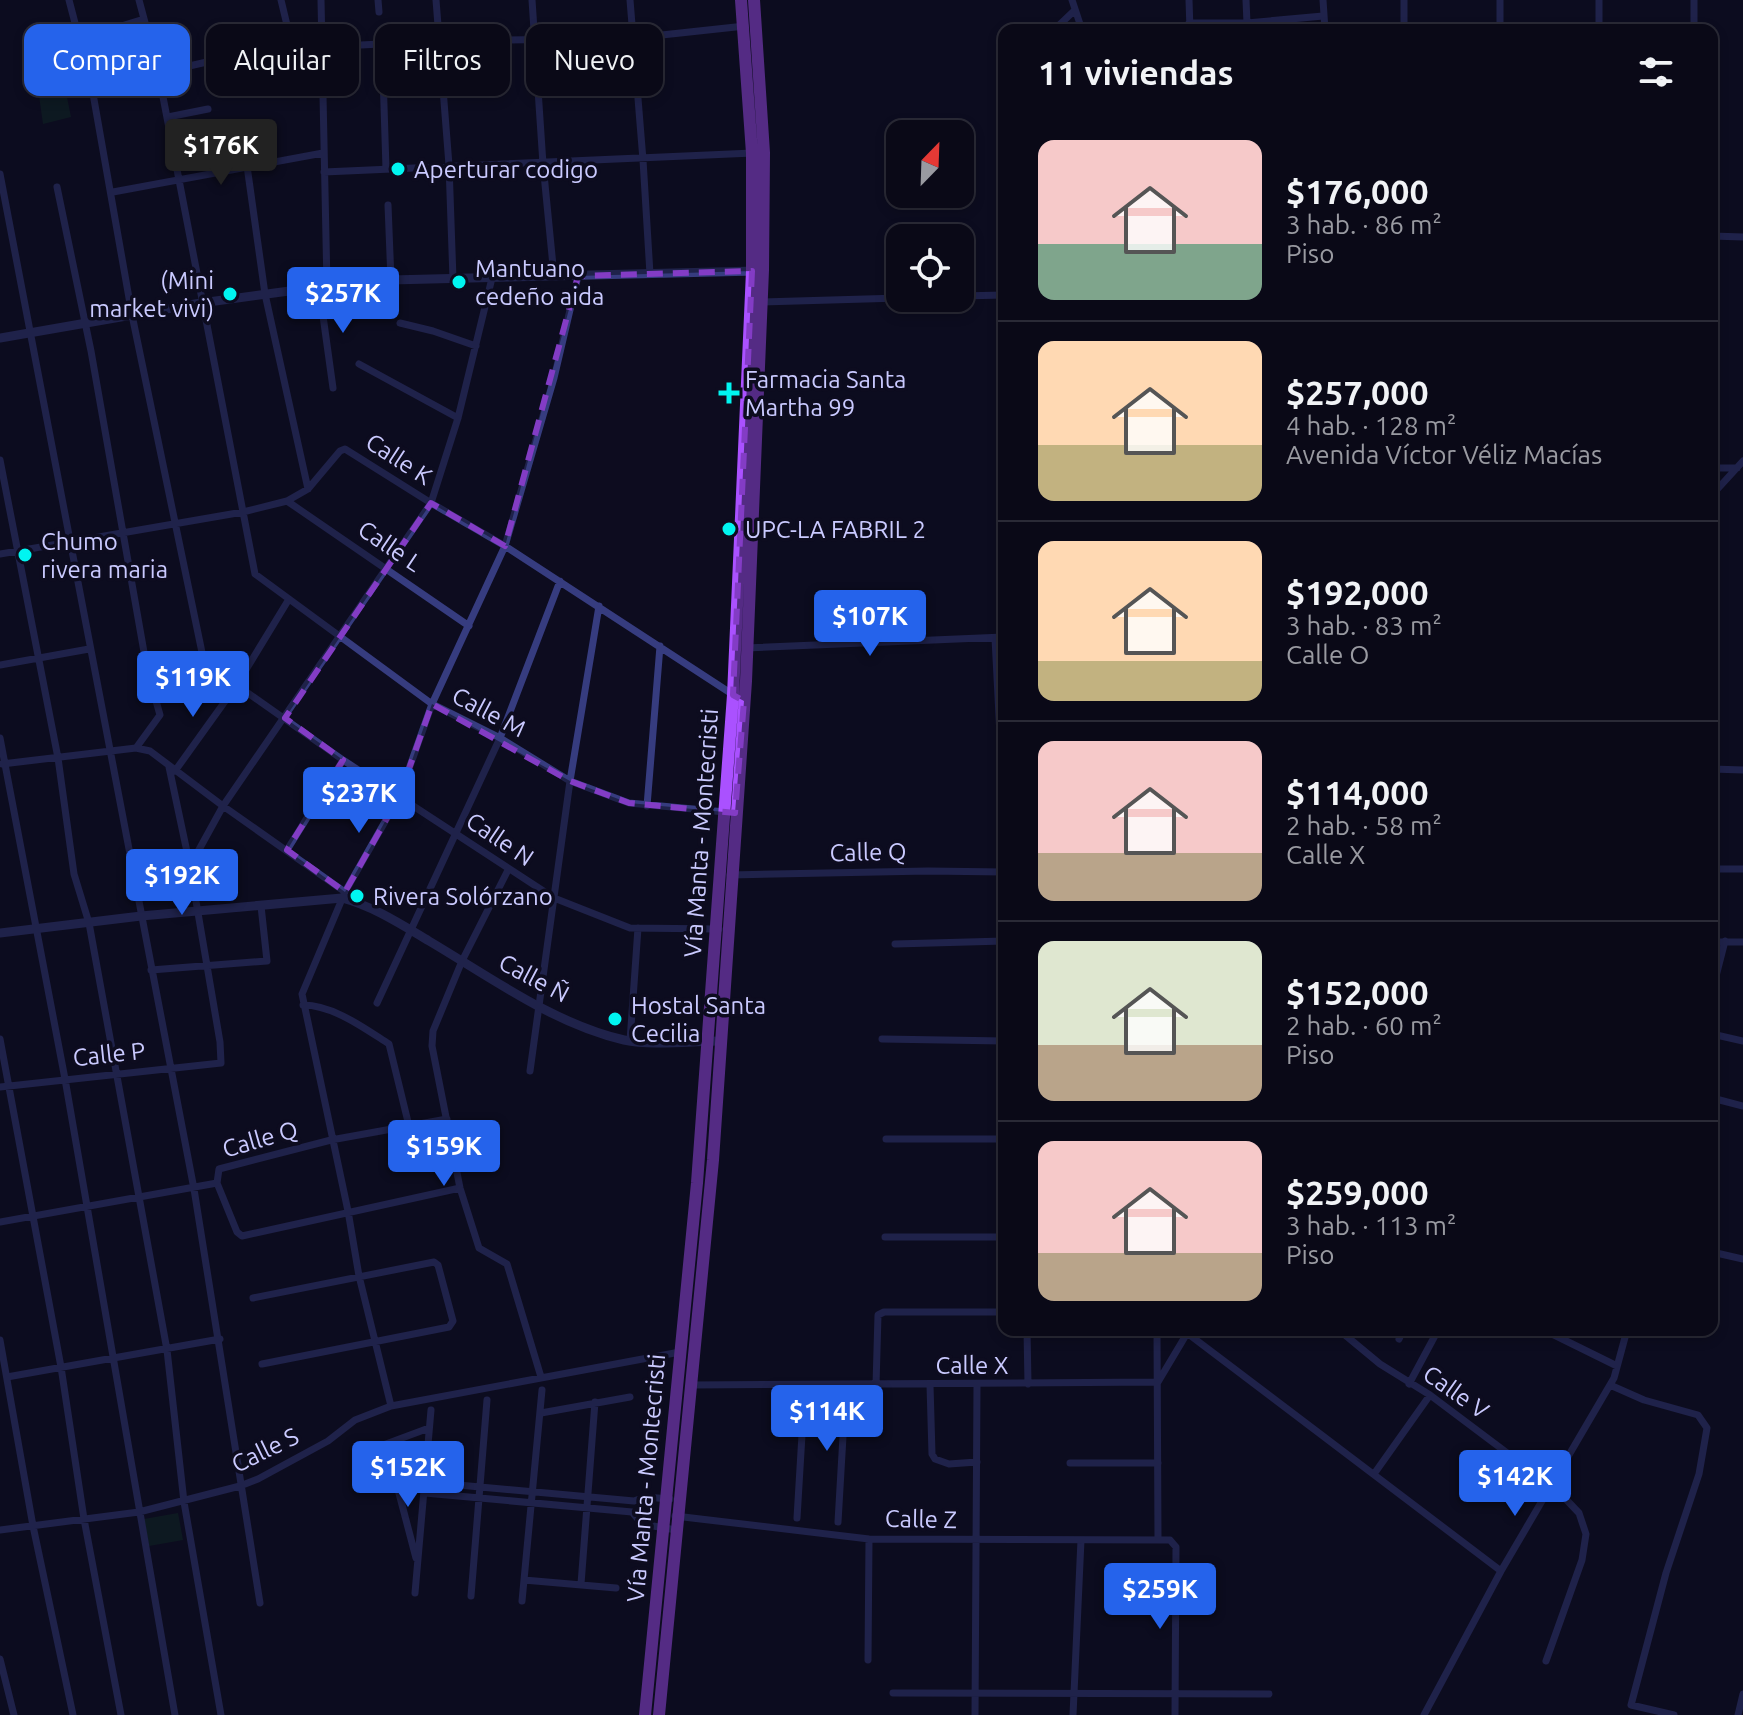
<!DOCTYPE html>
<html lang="es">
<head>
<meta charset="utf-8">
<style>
	body { margin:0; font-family:Ubuntu,sans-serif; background:#131220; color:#f1f3f6; height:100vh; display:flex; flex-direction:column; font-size:30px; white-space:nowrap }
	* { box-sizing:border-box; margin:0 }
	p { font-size:26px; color:#999aa1 }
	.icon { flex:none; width:44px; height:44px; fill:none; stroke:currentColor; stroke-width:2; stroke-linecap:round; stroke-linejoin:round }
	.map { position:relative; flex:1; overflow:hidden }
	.side { position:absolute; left:998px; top:24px; width:720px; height:1312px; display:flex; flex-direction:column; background:#0a0917; border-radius:16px; box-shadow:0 4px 12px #0003,0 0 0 2px #2a2a36 }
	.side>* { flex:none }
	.banner { position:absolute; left:24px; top:24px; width:760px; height:72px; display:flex; gap:16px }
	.needle { width:52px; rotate:23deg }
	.fabs { position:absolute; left:886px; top:120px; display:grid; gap:16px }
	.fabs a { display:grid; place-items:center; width:88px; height:88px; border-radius:16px; background:#0a0917; box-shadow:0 4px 12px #0003,0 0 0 2px #2a2a36; font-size:40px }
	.price { position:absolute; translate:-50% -68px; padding:0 18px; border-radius:8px; background:#2563eb; color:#fff; font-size:26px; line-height:52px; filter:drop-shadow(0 2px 4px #0008) }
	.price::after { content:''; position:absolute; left:50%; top:48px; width:24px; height:18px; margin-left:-12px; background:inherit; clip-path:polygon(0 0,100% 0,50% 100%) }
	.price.on { background:#222; color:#fff }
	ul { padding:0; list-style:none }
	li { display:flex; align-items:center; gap:24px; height:200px; padding:0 40px }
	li+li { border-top:2px solid #2a2a36 }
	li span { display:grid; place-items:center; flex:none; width:224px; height:160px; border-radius:16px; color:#555 }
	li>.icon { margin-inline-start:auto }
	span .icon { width:96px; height:96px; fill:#fffc; stroke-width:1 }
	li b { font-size:34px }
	h2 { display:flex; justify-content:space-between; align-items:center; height:96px; padding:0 40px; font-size:34px }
	.pill { padding:0 28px; border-radius:16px; background:#0a0917; box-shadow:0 4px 12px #0003,0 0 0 2px #2a2a36; font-size:28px; line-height:72px }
	.pill.on { background:#2563eb; color:#fff }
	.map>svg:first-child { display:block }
	.green { fill:#0f2925 }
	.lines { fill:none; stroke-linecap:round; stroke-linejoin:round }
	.minor { stroke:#363c7f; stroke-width:7 }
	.tertiary { stroke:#363c7f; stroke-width:9 }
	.primary { stroke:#aa51ff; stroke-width:12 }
	.marked { fill:none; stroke:#833cc5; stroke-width:6; stroke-dasharray:16 10; stroke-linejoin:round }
	.poi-dot { fill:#00f5f1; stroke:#0d0c1f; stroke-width:3 }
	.labels { text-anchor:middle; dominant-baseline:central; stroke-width:7; stroke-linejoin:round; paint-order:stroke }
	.poi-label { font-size:24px; fill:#cacaff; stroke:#0d0c1f; text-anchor:start }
	.street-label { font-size:24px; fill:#cacaff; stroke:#0d0c1f }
</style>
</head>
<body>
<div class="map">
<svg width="1743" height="1715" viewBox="0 0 1743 1715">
	<rect width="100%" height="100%" fill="#0d0c1f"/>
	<path class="green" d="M60,63l11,54 -28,7 -8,-57z
		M810,1395h31v20l-31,1z
		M178,1513l5,27 -34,6 -5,-27z"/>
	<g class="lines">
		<path class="minor" d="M69,0l23,88 40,227 72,347
			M139,0l19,71 97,503 177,130 68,34 70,43 59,22 96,9
			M281,0l12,50
			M321,0l6,286
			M378,0l1,12
			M436,0l13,165 4,114
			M532,0l11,164 11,112
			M630,0l13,160 7,114
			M1072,0l10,30
			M1189,0l1,30
			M1246,0l1,23
			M1323,0l2,30
			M1500,0v30
			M1189,23h58l76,-7
			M1054,30l21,-20
			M1404,30v-30
			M1599,30v-30
			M1694,30v-30
			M79,39l65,-20
			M383,74l3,95
			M92,88l137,-31 93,-10 117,-6 195,-3 111,-12
			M168,117l40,-8
			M247,166l18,128 43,195
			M324,172l429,-19
			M0,174l194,1015 66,414
			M57,187l34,164 56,318 13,46 -24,33
			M113,192l210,-39
			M388,205l3,75
			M1712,236l31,1
			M319,287l14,101
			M960,296l44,-1
			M761,302l139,-4
			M400,323l33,8 43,15
			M359,364l99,54
			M0,460l58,298 16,116 15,49 78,427 17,152 37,213
			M1712,468h25
			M1712,495l31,-34
			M287,501l182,125
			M0,554l243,-42 44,-11 21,-12 32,-38 5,-2 86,54 74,43 227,148
			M995,638l9,175
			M746,648l258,-11
			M0,665l89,-16
			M147,669l57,-7 139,98 211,138 76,30 89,1
			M0,738l65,341 110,636
			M2,764l134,-16 14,3 73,55 122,86
			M1712,769l31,1
			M175,771l61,-85 53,-87
			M647,806l13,-160
			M287,850l56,-90
			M190,866l33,-60 208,-303 27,-85 34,-140
			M1712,869h31
			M508,870l-46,91 -29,70 -1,15 28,142 19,60 28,16 34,113
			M730,875l198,-4 76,1
			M1712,942h31
			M895,944l109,-3
			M151,970l116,-9 -6,-55
			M1712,992l13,-51
			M377,1003l123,-265 60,-157
			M303,1005c30,0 61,23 86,39l20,82
			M1712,1034l31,7
			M0,1039l61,328 23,152 37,196
			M882,1039l122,2
			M630,1041l8,-113
			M530,1071l40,-290 29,-175
			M0,1087l221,-24 -1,-21 -30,-176 -21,-99
			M1712,1098l31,8
			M447,1119l-116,21 -112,29 -2,14 20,49 5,4 218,-48
			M886,1139h118
			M0,1222l217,-39
			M885,1237h119
			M1712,1252l31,7
			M253,1298l181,-36 4,3 15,56 -4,6 -187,37
			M1027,1330l1,54
			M1157,1330l1,210
			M1339,1330l41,34 50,31 129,97 20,21 7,21 -4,26 -36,101
			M1544,1330l73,36
			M1187,1333l314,238
			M1399,1339l4,-9
			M0,1340l33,186 40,189
			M7,1377l213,-38
			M1409,1384l29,-54
			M691,1385l467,-3 31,-52
			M876,1385l2,-70 6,-3h120
			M930,1385l2,69 3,5 14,5 28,-2
			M1610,1385l34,15 54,15 9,13 -8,46 -33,99 -35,132 43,10
			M391,1406l-32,-130 -11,-65 -46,-217 43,-102 54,-95 33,-93 73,-158 49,-168 24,-102
			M541,1413l89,-16
			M386,1444l30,114
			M366,1457l20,-13 43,-16
			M1070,1463h88
			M1374,1474l56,-79
			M426,1482l208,19 11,-4 25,2
			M425,1493l207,19 10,12 34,6
			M675,1516l194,23 301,1 6,7 -1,168
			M797,1518l8,-133
			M838,1522l8,-137
			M0,1530l139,-18 101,-26 18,-7 70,-38 27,-21 36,-14 289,-54
			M524,1580l92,8
			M581,1584l14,-182
			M415,1593l16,-183
			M471,1596l16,-196
			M522,1601l20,-211
			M0,1659l14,56
			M868,1660l1,-121
			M893,1693l376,1
			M975,1715l2,-330
			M1073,1715l8,-175
			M1424,1715l77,-144 113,-193 13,-48
			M1738,1715l5,-21"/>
		<path class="tertiary" d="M0,338l201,-35 118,-16 72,-7 365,-9
			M0,933l141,-17 201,-18c31,8 60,27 87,43 61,36 125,83 195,99 28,6 68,1 97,1"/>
		<path class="primary" d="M645,1715l52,-532 36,-488 19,-424v-118l-11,-153
			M659,1715l54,-555 33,-479 17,-411 1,-117 -10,-153"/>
	</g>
	<path d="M0 0H1743V1715H0ZM752,271l-19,424 11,6 -9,112 -106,-10 -59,-22 -138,-77 -33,93 -54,95 -58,-42 56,-90 -58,-42 146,-215 74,43 73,-270z" fill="#0d0c1f" fill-opacity=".55" fill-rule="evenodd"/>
	<path class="marked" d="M752,271l-19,424 11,6 -9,112 -106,-10 -59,-22 -138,-77 -33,93 -54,95 -58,-42 56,-90 -58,-42 146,-215 74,43 73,-270z"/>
	<g class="poi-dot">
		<circle cx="398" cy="169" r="8"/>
		<circle cx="459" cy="282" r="8"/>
		<circle cx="230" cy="294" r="8"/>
		<path d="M725 381h8v8h8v8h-8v8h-8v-8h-8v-8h8z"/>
		<circle cx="729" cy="529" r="8"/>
		<circle cx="25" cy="555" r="8"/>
		<circle cx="357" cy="896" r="8"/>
		<circle cx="615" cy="1019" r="8"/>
	</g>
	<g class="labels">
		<g class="poi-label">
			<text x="414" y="169">Aperturar codigo</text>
			<text x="475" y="268">Mantuano<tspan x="475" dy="28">cedeño aida</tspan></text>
			<text x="214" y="280" text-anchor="end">(Mini<tspan x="214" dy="28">market vivi)</tspan></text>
			<text x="745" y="379">Farmacia Santa<tspan x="745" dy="28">Martha 99</tspan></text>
			<text x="745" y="529">UPC-LA FABRIL 2</text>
			<text x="41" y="541">Chumo<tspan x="41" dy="28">rivera maria</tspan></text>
			<text x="373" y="896">Rivera Solórzano</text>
			<text x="631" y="1005">Hostal Santa<tspan x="631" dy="28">Cecilia</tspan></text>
		</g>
		<g class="street-label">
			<text transform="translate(399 459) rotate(33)">Calle K</text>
			<text transform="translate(390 546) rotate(34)">Calle L</text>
			<text transform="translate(489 712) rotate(28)">Calle M</text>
			<text transform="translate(701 833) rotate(-86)">Vía Manta - Montecristi</text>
			<text transform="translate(500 839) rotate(34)">Calle N</text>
			<text transform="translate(868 852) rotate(-1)">Calle Q</text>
			<text transform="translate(534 978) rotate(28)">Calle Ñ</text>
			<text transform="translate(109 1054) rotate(-6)">Calle P</text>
			<text transform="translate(260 1139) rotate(-16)">Calle Q</text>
			<text x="972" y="1365">Calle X</text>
			<text transform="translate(1456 1392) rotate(35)">Calle V</text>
			<text transform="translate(265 1450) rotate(-26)">Calle S</text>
			<text transform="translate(646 1478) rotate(-85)">Vía Manta - Montecristi</text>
			<text transform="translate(921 1519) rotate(1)">Calle Z</text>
		</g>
	</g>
</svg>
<div class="fabs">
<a><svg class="needle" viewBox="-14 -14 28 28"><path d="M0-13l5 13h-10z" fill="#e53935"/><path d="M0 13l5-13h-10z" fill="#999aa1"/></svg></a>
<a><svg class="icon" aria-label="locate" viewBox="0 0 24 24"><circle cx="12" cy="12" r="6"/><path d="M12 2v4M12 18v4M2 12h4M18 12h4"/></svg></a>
</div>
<b class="price on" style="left:221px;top:187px">$176K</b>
<b class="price" style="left:343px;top:335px">$257K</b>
<b class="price" style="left:870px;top:658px">$107K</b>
<b class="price" style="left:193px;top:719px">$119K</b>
<b class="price" style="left:359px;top:835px">$237K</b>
<b class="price" style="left:182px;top:917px">$192K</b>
<b class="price" style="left:444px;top:1188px">$159K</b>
<b class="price" style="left:827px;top:1453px">$114K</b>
<b class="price" style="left:408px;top:1509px">$152K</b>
<b class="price" style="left:1515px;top:1518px">$142K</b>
<b class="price" style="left:1160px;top:1631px">$259K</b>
<div class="banner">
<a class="pill on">Comprar</a>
<a class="pill">Alquilar</a>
<a class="pill">Filtros</a>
<a class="pill">Nuevo</a>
</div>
<section class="side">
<h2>11 viviendas<svg class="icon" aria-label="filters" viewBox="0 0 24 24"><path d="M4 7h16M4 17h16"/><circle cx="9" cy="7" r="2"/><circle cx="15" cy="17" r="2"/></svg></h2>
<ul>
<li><span style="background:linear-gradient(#f6c9c9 65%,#7fa58c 0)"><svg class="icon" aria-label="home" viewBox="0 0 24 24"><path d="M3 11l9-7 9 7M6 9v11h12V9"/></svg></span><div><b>$176,000</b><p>3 hab. · 86 m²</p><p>Piso</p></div></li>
<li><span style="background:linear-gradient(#ffd9b3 65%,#c2b280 0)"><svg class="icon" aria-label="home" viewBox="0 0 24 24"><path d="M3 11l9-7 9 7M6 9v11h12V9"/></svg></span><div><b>$257,000</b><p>4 hab. · 128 m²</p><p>Avenida Víctor Véliz Macías</p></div></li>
<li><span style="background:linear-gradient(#ffd9b3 75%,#c2b280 0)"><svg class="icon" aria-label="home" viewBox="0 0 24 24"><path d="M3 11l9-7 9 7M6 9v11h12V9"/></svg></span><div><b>$192,000</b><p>3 hab. · 83 m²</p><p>Calle O</p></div></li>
<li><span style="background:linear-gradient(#f6c9c9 70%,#b9a48a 0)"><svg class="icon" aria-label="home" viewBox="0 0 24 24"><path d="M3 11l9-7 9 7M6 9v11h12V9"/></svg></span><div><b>$114,000</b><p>2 hab. · 58 m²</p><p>Calle X</p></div></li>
<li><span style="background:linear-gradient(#dfe7d0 65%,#b9a48a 0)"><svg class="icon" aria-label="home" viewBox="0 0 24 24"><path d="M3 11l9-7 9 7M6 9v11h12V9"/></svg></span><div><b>$152,000</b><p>2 hab. · 60 m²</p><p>Piso</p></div></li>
<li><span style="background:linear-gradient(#f6c9c9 70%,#b9a48a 0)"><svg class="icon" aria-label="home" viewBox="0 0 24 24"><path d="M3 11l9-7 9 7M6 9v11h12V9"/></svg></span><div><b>$259,000</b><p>3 hab. · 113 m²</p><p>Piso</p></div></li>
</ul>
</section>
</div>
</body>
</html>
